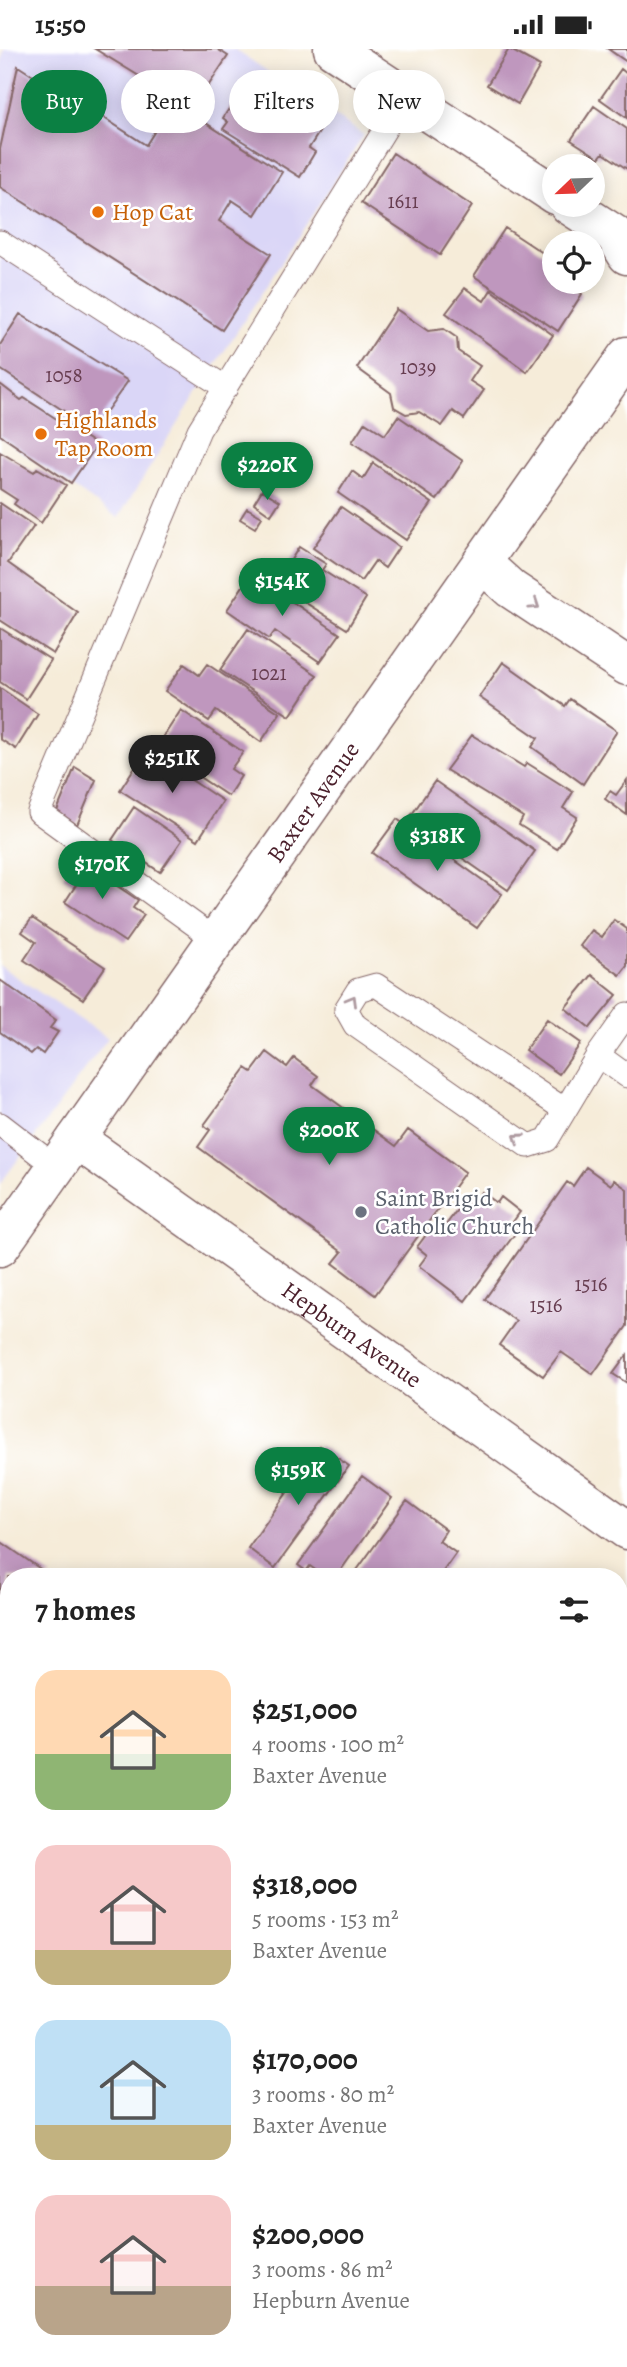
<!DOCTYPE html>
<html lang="en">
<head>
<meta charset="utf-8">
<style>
	body { margin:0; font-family:Alegreya,serif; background:#f2f2f2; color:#222; height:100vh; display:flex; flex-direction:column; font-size:26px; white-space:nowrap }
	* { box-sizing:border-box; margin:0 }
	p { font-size:23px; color:#767676 }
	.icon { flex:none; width:38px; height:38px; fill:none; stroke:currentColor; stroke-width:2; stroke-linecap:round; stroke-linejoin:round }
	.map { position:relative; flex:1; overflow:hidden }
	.panel { position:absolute; left:0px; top:1519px; width:628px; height:800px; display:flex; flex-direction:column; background:#fff; border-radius:28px 28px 0 0; box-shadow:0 4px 18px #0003 }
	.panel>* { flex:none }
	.top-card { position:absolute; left:21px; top:21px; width:586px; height:63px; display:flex; gap:14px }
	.needle { width:46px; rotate:247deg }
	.fabs { position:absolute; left:542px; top:105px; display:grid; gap:14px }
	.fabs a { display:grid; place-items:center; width:63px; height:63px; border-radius:50%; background:#fff; box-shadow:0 4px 18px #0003; font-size:35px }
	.price { position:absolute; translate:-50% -60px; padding:0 16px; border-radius:24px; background:#0b8043; color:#fff; font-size:23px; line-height:46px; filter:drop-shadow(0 2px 4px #0008) }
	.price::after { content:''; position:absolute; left:50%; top:42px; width:21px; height:16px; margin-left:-10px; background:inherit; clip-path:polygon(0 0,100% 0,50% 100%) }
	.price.current { background:#222; color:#fff }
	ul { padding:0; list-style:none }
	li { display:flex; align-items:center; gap:21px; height:175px; padding:0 35px }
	li span { display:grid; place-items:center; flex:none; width:196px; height:140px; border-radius:21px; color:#555 }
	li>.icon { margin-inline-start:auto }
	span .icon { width:84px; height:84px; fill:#fffc; stroke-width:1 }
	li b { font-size:30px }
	h2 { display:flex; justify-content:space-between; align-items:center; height:84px; padding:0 35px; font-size:30px }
	.tag { padding:0 24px; border-radius:32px; background:#fff; box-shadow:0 4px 18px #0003; font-size:24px; line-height:63px }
	.tag.current { background:#0b8043; color:#fff }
	.status { display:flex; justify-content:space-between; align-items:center; height:49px; padding:0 35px; background:#fff; direction:ltr }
	.status svg { height:19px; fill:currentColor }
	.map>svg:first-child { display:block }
	.built { fill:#dad6f7 }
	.building { fill:#bf97be }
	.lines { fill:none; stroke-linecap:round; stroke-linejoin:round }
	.lane-casing { stroke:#866768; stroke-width:25 }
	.street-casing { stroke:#866768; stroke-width:41 }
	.secondary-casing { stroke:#866768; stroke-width:41 }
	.lane { stroke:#fff; stroke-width:23 }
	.street { stroke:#fff; stroke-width:38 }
	.secondary { stroke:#fff; stroke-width:38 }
	.oneway { stroke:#ae9aa0 }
	.food-dot { fill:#e8710a; stroke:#fff; stroke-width:2.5 }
	.worship-dot { fill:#6b7280; stroke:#fff; stroke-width:2.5 }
	.labels { text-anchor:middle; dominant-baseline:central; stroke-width:5; stroke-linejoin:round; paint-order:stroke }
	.number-label { font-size:21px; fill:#673d50 }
	.food-label { font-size:24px; fill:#c56008; stroke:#fff; text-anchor:start }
	.street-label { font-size:24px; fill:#4a1f2b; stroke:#fff }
	.worship-label { font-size:24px; fill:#5b616d; stroke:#fff; text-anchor:start }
</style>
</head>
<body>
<div class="status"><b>15:50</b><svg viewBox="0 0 49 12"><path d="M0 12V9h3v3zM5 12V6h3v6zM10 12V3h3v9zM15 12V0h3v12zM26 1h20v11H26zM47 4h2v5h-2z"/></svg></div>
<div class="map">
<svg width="627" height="2318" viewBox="0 0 627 2318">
	<rect width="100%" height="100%" fill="#fff"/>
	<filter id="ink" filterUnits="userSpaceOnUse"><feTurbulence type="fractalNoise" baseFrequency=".0143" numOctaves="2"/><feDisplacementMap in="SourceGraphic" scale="14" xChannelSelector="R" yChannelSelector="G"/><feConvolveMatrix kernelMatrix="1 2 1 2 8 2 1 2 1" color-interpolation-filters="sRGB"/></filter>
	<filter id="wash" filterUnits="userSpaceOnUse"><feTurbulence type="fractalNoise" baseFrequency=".00686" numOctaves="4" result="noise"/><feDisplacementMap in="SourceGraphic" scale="28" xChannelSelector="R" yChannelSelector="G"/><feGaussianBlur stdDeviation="1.57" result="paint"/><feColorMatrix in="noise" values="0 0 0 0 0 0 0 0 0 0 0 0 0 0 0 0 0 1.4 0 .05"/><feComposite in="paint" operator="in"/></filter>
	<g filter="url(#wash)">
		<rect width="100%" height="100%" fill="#f6ecd9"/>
		<path class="built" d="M4,0h230l130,86 -185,286 -61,97 -118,-81v-369z
			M0,917l108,72 -108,146z"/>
		<g id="blocks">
			<path class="building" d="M95,0h122l11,7 -35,53z
				M509,0l31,17 -22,38 -31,-19z
				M608,0h19v13z
				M18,17l23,15v-4l105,68 27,-43 109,70 -27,43 -23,-15 -13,21 52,33 -49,76 -222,-143v-38z
				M621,20l6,5v44l-27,-19z
				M245,35l26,16 5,-8 9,5 4,-7 19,12 -6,11 21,13 -14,22 6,4 -15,25 -77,-48 5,-7 -5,-4z
				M594,57l33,23v40l-24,-16 -4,5 -28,-18z
				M393,104l79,53 -32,49 -79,-52z
				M505,179l50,33v21h9l18,12 -24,37 -84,-55z
				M465,239l19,13 7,-11 62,45 -26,37 -81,-59z
				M396,260l32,22 16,-2 13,9 1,13 22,15 -10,15 14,9 -20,29 -11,-8 -11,15 -23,-14 -13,2 -12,-7 -3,-14 -34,-25z
				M20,265l108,67 -35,49 -93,-61v-24z
				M0,335l21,16 3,-2 73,47 -26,38 -71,-48z
				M398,367l65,45 -26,39 -85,-58 13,-20 20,13z
				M0,403l34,20 3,-4 29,17 -25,38 -27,-19 3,-4 -17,-11z
				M373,414l59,40 -26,37 -68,-47 14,-22 11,8z
				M262,441l18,11 -9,14 -17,-12z
				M0,454l34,23 -26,37 70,50 -25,41 -53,-34z
				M341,458l58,40 -14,21 -10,-7 -14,20 -48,-33z
				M247,459l15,9 -7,11 -15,-9z
				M299,498l27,17 -4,6 44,28 -19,31 -71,-45z
				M251,525l89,60 -20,28 -45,-31 -6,8 -42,-29z
				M0,579l51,32 -25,39 -26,-17z
				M248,580l69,46 -27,41 -70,-46z
				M503,613l62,44 5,-7 47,32 -34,53 -51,-37 6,-9 -59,-41z
				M184,615l15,11 8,-11 73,49 -19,29 -45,-31 -7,10 -44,-30z
				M0,639l38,26 -22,35 -16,-10z
				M181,661l62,42 -12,17 10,7 -13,20 -72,-48z
				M472,686l52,32 3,-4 46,29 -10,16 14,9 -20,32 -38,-24 4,-8 -77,-47z
				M146,701l77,51 -25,39 -78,-50z
				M75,718l21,13 -19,45 -20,-14z
				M627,731v35l-22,-16 5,-8 6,4z
				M435,732l100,70 -27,39 -100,-70z
				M134,758l48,33 -22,32 -48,-32z
				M397,770l105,75 -25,34 -105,-75z
				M75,809l63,42 -5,8 11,7 -19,27 -60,-40 11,-17 -13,-8z
				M32,869l73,49 -22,32 -59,-39 12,-18 -14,-10z
				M614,871l13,9v37l-7,9 -40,-29 12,-16 10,7z
				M592,926l25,20 -27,33 -25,-20z
				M0,931l56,40 -6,8 8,4 -15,22 -7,-5 -5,5 -31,-22z
				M547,970l34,24 -22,31 -34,-24z
				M267,1003l20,15 7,-9 24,18 -6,9 84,61 12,-16 57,42 -90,123 -42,-32 9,-11 -144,-105 12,-17 -6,-5 42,-57 6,4z
				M586,1118l25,18 3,-5 13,9v137l-34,48 -32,-22 -18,24 -44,-31 17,-24 -31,-22 82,-117 6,4z
				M482,1143l15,11 4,-6 19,15 -10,14 7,5 -52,70 -46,-35 8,-11 -10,-8 15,-20 8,6 27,-37 8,5z
				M627,1306v28l-14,-9z
				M320,1397l29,20 -74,102 -27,-20z
				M362,1427l30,22 -56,79h-11l-15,-11 -4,5 -8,-6z
				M407,1452l39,29 -7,11 17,12 -17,24h-87z
				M0,1492l52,36h-43v162l-9,-6z
				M627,1630v90l-7,11v-90z
				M627,1726v21l-7,-6v-5z
				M627,1760v19l-7,-6z
				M9,1882v40l-9,-6v-22z
				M620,2106l7,5v117l-7,-6z
				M0,2162l9,6v64l-9,13z
				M627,2241v48l-7,9v-48z
				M627,2298v20h-15l8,-8z
				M59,2310h57l-4,5 -10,3h-49z
				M119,2310h49l-5,8h-50z
				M182,2310h13l10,8h-29z
				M558,2310h52l-6,8h-36z"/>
		</g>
	</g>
	<g filter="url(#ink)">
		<use href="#blocks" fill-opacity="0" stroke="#866768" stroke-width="2"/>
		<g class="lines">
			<g class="lane-casing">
				<path id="lane" d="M0,193l226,146
					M216,891l-177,-128 160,-382 206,-333
					M627,965l-29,41 29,21
					M565,1061l-189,-125 -18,5 -12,19 9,16 173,121 19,-6 51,-85
					M0,1075l56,43
					M620,1935l7,5"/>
			</g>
			<g class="street-casing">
				<g id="street">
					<path id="s1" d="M76,1090l551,391"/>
					<path d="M620,2010l7,-10"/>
					<path d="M0,2051l9,6"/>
					<path d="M360,2310l10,8"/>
				</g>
			</g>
			<g class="secondary-casing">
				<g id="secondary">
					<path d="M333,0l222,146"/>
					<path d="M569,156l45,29 13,21"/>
					<path d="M482,514l29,26 116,77"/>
					<path id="s2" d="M0,1198l627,-891"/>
				</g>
			</g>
			<use href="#lane" class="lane"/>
			<use href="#street" class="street"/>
			<use href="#secondary" class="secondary"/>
		</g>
		<defs><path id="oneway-chevron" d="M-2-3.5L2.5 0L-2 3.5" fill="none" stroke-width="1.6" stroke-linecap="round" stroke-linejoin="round" transform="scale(1.75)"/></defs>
		<g class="oneway">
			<use href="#oneway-chevron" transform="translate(535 556) rotate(34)"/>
			<use href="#oneway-chevron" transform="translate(352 951) rotate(-60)"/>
			<use href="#oneway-chevron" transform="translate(518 1089) rotate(-145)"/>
		</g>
	</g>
	<g class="food-dot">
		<circle cx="98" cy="163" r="7"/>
		<circle cx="41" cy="385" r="7"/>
	</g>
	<circle class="worship-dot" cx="361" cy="1163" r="7"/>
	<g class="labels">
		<g class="number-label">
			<text x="403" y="152">1611</text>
			<text x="418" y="318">1039</text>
			<text x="64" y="326">1058</text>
			<text x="269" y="624">1021</text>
			<text x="591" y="1235">1516</text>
			<text x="546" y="1256">1516</text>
		</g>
		<g class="food-label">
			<text x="112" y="163">Hop Cat</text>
			<text x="55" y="371">Highlands<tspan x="55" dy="28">Tap Room</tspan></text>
		</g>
		<g class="street-label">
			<text stroke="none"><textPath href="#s2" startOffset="544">Baxter Avenue</textPath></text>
			<text stroke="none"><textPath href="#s1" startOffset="338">Hepburn Avenue</textPath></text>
		</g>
		<g class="worship-label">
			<text x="375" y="1149">Saint Brigid<tspan x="375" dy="28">Catholic Church</tspan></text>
		</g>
	</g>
</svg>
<div class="fabs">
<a><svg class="needle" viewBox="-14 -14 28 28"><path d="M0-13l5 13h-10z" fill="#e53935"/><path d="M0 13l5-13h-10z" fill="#767676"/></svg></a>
<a><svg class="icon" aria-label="locate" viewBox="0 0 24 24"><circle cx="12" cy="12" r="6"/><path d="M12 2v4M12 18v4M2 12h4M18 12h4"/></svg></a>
</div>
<b class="price" style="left:267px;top:453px">$220K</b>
<b class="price" style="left:282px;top:569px">$154K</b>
<b class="price current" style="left:172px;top:746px">$251K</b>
<b class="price" style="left:437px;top:824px">$318K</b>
<b class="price" style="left:102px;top:852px">$170K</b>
<b class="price" style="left:329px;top:1118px">$200K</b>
<b class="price" style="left:298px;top:1458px">$159K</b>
<div class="top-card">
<a class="tag current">Buy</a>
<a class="tag">Rent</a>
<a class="tag">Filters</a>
<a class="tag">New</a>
</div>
<section class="panel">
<h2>7 homes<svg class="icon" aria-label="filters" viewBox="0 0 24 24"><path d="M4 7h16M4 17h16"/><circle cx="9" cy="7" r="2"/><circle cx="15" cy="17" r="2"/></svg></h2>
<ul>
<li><span style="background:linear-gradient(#ffd9b3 60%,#8fb573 0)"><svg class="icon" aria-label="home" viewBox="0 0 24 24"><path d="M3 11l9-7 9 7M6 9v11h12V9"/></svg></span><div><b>$251,000</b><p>4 rooms · 100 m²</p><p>Baxter Avenue</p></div></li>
<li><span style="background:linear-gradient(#f6c9c9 75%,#c2b280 0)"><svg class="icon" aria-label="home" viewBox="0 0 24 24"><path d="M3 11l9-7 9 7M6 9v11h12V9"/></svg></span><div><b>$318,000</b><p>5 rooms · 153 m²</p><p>Baxter Avenue</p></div></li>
<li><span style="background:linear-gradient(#bfe0f5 75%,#c2b280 0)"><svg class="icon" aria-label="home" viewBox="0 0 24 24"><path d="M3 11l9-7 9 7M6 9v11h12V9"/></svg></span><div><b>$170,000</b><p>3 rooms · 80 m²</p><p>Baxter Avenue</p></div></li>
<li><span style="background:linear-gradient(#f6c9c9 65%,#b9a48a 0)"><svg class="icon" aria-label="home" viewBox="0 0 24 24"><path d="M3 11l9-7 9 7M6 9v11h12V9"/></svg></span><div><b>$200,000</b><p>3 rooms · 86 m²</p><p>Hepburn Avenue</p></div></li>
</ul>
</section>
</div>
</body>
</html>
